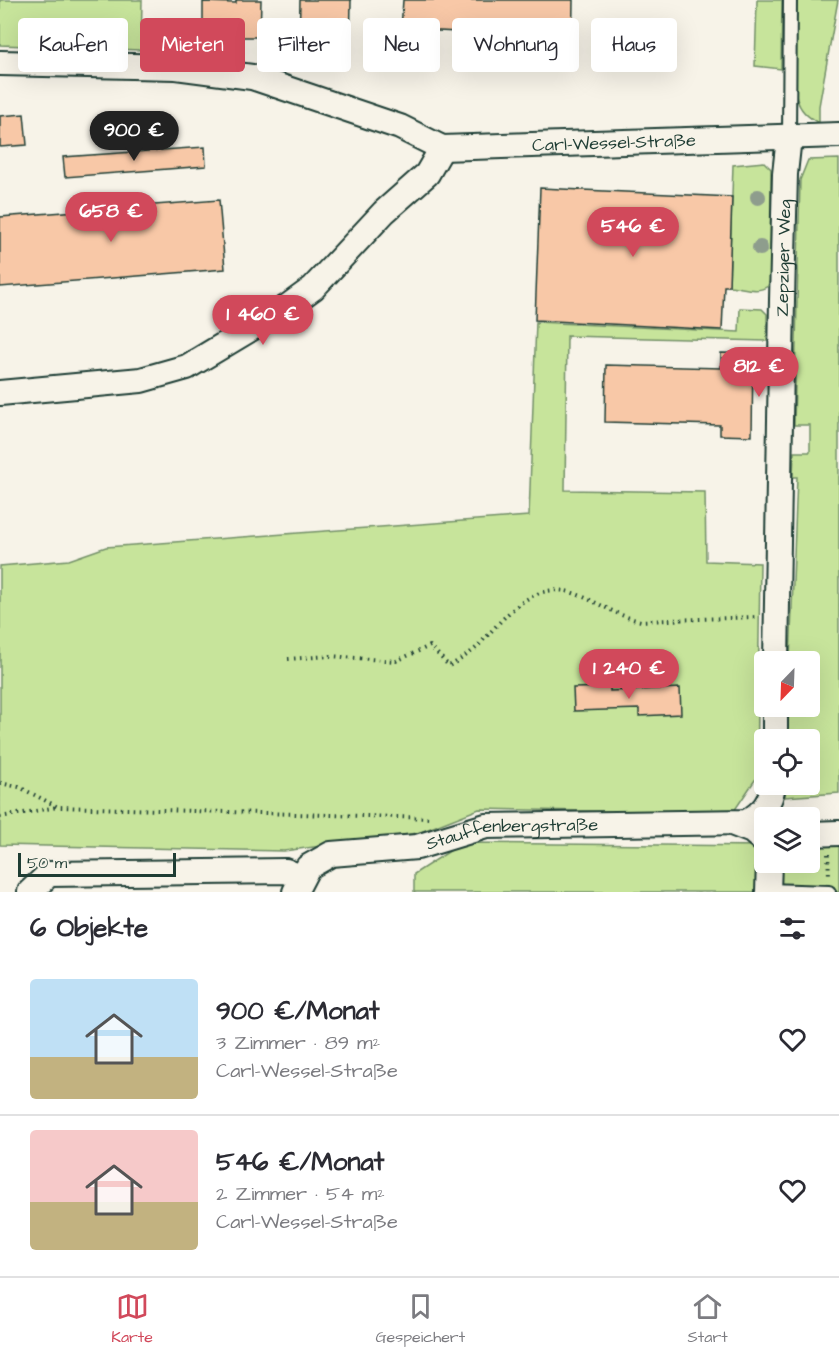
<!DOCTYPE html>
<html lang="de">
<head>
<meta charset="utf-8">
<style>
	body { margin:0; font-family:"Architects Daughter",sans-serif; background:#f2f2f3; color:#2b2b33; height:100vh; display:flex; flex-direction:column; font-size:22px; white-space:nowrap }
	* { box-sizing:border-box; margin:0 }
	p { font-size:20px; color:#7c7c81 }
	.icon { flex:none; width:33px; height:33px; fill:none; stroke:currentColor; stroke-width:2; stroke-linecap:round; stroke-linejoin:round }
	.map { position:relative; height:892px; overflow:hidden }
	.side { display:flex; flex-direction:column; background:#fff; flex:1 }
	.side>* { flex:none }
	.hud { position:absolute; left:18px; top:18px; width:804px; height:54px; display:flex; gap:12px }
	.needle { width:39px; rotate:203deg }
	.buttons { position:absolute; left:754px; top:651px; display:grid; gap:12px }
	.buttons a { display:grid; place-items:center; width:66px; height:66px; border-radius:6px; background:#fff; box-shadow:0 6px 24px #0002; font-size:30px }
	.scale { position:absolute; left:18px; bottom:15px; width:158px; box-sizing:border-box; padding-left:6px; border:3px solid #1f3d34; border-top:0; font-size:16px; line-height:21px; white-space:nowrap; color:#1f3d34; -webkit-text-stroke:4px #f7f3e8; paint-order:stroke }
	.price { position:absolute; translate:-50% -51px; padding:0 14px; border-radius:21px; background:#d1495b; color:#fff; font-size:20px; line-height:39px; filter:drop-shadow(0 2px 3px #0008) }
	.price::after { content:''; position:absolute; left:50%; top:36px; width:18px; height:14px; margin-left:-9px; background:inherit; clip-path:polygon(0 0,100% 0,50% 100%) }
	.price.current { background:#222; color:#fff }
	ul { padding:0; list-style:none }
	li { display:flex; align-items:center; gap:18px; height:150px; padding:0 30px }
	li+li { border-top:2px solid #e1e1e2 }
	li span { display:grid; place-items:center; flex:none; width:168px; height:120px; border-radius:6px; color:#555 }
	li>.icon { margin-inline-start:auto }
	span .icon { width:72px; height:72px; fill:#fffc; stroke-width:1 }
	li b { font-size:26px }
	h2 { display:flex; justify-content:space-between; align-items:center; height:72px; padding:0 30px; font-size:26px }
	.tag { padding:0 21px; border-radius:6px; background:#fff; box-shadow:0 6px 24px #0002; font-size:21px; line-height:54px }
	.tag.current { background:#d1495b; color:#fff }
	.tabs { display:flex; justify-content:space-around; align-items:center; height:84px; border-top:2px solid #e1e1e2; background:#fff; font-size:16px; color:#7c7c81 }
	.tabs a { display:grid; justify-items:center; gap:3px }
	.tabs .current { color:#d1495b }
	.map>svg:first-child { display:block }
	.green { fill:#c7e49b; stroke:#739068; stroke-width:1.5 }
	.building { fill:#f8c8a7; stroke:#1f3d34; stroke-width:1.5 }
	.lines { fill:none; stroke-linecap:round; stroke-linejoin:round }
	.lane-casing { stroke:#1f3d34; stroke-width:16 }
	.street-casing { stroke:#1f3d34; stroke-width:28 }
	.path { stroke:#1f3d34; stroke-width:4; stroke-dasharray:1.5 4.5; stroke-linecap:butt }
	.lane { stroke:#f7f3e8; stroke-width:12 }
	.street { stroke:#f7f3e8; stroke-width:24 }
	.tree { fill:#8e9d8d }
	.labels { text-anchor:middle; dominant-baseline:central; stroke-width:6; stroke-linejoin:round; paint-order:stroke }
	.street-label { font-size:18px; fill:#1f3d34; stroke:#f7f3e8 }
</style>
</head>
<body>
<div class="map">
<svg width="839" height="892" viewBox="0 0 839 892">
	<rect width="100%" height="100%" fill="#f7f3e8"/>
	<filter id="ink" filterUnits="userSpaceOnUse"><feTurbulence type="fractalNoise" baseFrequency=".0167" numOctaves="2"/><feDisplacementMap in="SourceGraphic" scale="12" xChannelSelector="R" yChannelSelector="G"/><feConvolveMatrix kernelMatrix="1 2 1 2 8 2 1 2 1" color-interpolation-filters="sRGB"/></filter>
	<g filter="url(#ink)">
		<path class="green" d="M0,0h142l-1,50 -141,-5z
			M757,0h25l-1,69 -26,-3z
			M796,0h42l-19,106v17c-10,-5 -19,-12 -22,-24 -7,-27 -1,-70 -1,-99z
			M839,159v634l-54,4v-12l25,-1v-44l-23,-1 1,-32 22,-1v-44l-20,-1 7,-184h-4l1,-25h16v-27h-16l6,-245 8,-20z
			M764,162l7,7 -1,111 -2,6c-11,8 -26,1 -39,0l4,-121z
			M740,308l22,1 5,5v27l-200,-5 -2,154 140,2 1,69 54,2 -3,214 -23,34 -24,2 -231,-4 -61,24 -134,18 -284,-6v-279l69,-6 37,-13 423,-31 7,-194 203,10z
			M462,843l303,3v16h45v-18l29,-1v49h-425v-18z"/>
		<path class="building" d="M236,0h25l-1,37h-57v-35l33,1z
			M300,0h51l-1,52 -51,-1z
			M403,0h170l-1,61 -77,-2 1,-25 -95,-5z
			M24,114l3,31 -27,2v-31z
			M205,147l1,19 -141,11 -2,-20z
			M540,188l192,9 -3,89h-5l-2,44 -187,-10z
			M219,200l6,69 -225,18v-70z
			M721,353l32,1 -1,82 -32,-1v-10l-115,-3 1,-57 115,3z
			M610,687v4l70,-3 1,26 -42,2v-7l-65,2 -1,-23z"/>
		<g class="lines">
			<g class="lane-casing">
				<path id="lane" d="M789,137l1,-137
					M768,890l61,2"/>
			</g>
			<g class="street-casing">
				<g id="street">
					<path id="s1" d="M0,63l176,4 76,10 148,50 42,21 397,-13"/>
					<path d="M0,393l141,-13 46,-13 100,-60 26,-19 71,-76 43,-38 15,-26"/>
					<path id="s2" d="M776,662l6,-362 3,-126 4,-37"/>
					<path d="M775,740v-34"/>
					<path d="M734,824l18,7 13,11"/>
					<path d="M810,834l29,-1"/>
					<path d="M30,892l19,-18 237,-3 14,6"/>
					<path id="s3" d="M295,892l13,-25 23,-13 86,-7 69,-21 261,-4c16,-10 24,-19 26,-38"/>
					<path d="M768,892l1,-30"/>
				</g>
			</g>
			<path class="path" d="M288,659l42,-3 66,5 34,-15 19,20c9,-5 19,-11 27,-18 26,-27 54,-69 97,-55 24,8 43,23 68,28l116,-4
				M0,783l19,4 39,20 374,11
				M0,817l58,-10
				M828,854l1,22"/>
			<use href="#lane" class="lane"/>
			<use href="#street" class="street"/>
		</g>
		<g class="tree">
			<circle cx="758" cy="197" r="8"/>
			<circle cx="760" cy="248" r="8"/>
		</g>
	</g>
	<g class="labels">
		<g class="street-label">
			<text stroke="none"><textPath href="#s1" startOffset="628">Carl-Wessel-Straße</textPath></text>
			<text stroke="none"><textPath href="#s2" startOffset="404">Zepziger Weg</textPath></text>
			<text stroke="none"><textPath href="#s3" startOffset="238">Stauffenbergstraße</textPath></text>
		</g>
	</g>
</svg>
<div class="buttons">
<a><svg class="needle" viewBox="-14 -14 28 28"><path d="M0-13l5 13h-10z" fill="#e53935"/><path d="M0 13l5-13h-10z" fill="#7c7c81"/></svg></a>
<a><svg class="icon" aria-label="locate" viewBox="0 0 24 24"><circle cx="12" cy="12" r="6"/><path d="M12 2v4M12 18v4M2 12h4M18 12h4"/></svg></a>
<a><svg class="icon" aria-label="layers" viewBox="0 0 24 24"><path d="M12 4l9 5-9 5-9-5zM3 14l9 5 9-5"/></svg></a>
</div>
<div class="scale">50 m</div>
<b class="price current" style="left:134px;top:162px">900 €</b>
<b class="price" style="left:111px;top:243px">658 €</b>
<b class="price" style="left:633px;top:258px">546 €</b>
<b class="price" style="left:263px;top:346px">1 460 €</b>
<b class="price" style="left:759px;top:398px">812 €</b>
<b class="price" style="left:629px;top:700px">1 240 €</b>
<div class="hud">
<a class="tag">Kaufen</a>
<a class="tag current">Mieten</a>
<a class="tag">Filter</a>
<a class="tag">Neu</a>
<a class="tag">Wohnung</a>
<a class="tag">Haus</a>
</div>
</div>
<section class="side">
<h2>6 Objekte<svg class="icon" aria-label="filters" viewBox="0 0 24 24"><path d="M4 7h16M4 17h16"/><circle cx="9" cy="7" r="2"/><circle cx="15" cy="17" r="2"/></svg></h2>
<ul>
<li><span style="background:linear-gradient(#bfe0f5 65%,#c2b280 0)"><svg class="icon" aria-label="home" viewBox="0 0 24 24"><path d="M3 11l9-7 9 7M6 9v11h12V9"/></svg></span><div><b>900 €/Monat</b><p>3 Zimmer · 89 m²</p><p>Carl-Wessel-Straße</p></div><svg class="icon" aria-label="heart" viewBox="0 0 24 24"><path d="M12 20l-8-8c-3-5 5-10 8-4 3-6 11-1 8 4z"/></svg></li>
<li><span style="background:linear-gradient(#f6c9c9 60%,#c2b280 0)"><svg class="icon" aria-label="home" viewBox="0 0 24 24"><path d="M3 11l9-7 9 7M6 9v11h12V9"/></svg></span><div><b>546 €/Monat</b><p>2 Zimmer · 54 m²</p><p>Carl-Wessel-Straße</p></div><svg class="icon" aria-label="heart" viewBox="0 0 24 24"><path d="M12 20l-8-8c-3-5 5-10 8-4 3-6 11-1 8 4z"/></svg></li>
</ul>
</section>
<nav class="tabs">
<a class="current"><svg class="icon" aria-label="map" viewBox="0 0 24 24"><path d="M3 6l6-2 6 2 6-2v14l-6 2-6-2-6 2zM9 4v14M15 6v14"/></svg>Karte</a>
<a><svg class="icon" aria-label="saved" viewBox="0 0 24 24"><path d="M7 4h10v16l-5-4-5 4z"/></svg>Gespeichert</a>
<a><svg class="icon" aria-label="home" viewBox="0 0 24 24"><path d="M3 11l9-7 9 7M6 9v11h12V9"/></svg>Start</a>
</nav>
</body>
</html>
